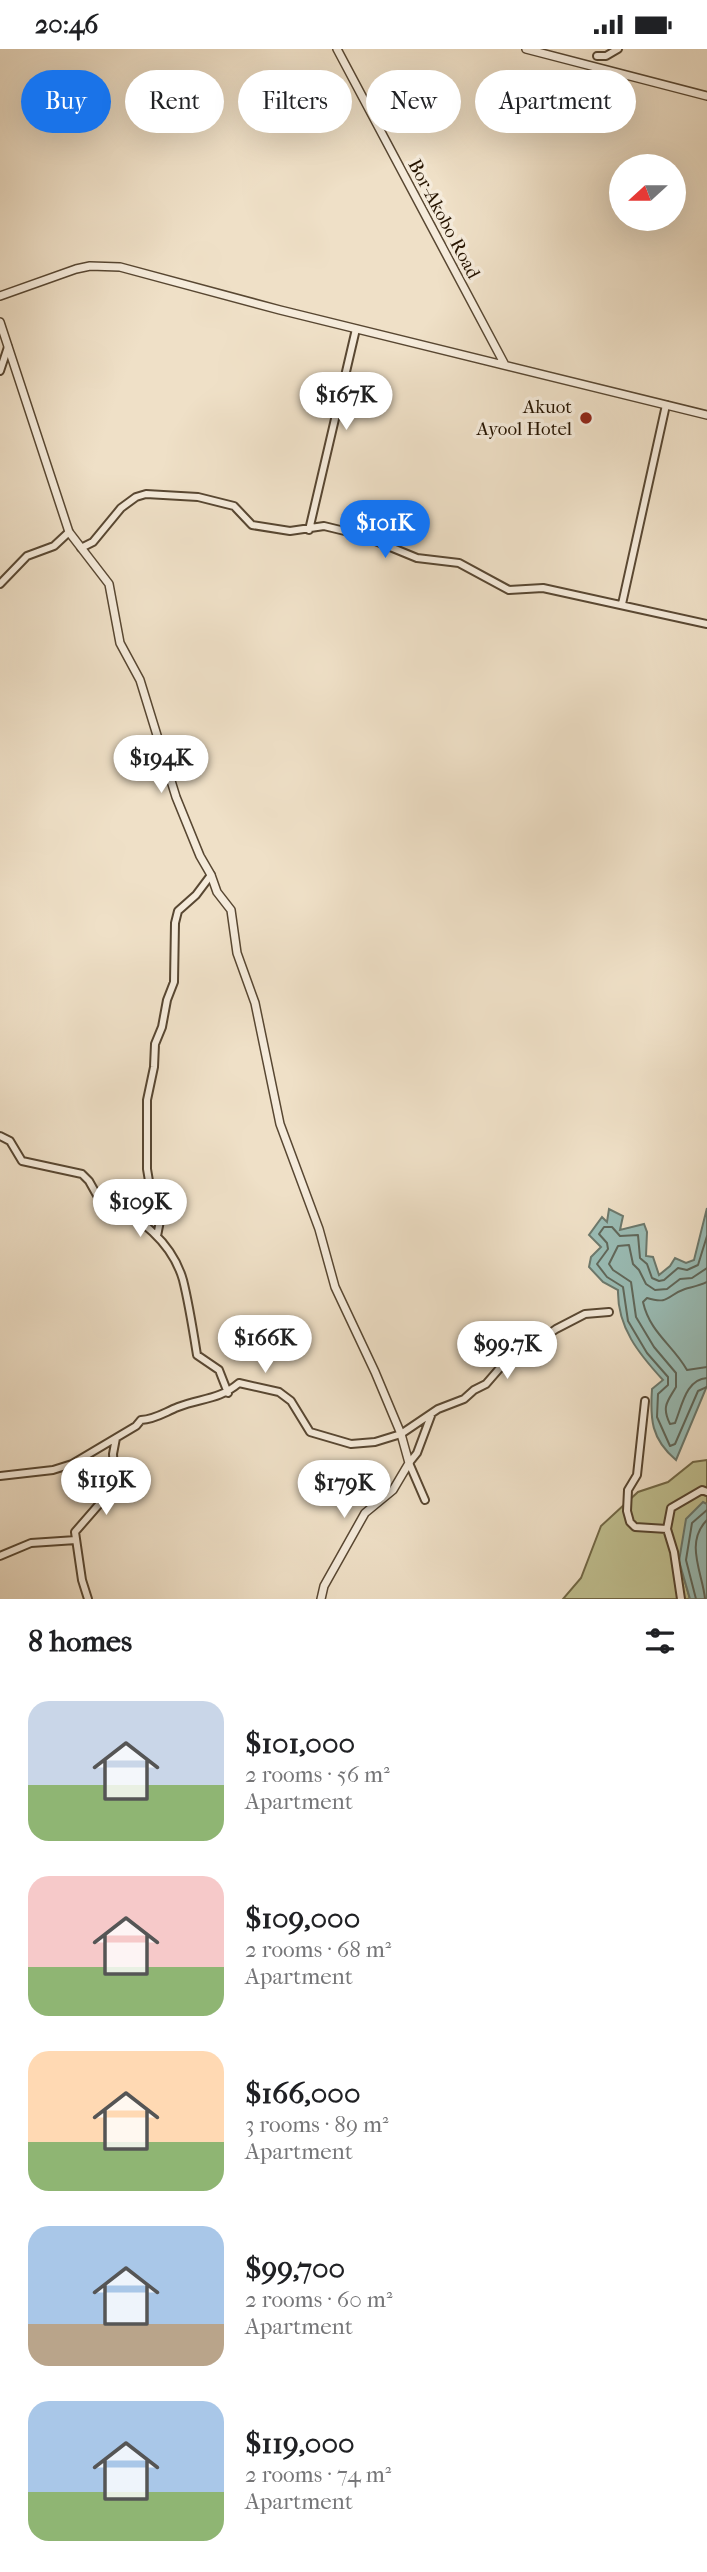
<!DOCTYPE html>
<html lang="en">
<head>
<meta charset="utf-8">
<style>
	body { margin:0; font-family:"IM FELL French Canon",serif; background:#f2f2f2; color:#202124; height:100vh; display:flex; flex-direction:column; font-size:26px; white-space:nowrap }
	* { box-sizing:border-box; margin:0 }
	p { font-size:23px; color:#757577 }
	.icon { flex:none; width:38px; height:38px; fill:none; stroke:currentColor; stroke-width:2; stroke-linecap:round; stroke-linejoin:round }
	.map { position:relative; height:1550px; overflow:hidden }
	.panel { display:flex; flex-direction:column; background:#fff; flex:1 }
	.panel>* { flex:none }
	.guide { position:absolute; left:21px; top:21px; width:665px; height:63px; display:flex; gap:14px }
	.needle { width:46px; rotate:249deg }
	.fabs { position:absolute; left:609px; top:105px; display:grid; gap:14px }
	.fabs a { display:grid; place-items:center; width:77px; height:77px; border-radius:50%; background:#fff; box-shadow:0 7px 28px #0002; font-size:35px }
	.price { position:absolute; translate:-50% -60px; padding:0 16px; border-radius:24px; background:#fff; color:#222; font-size:23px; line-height:46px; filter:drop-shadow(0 2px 4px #0008) }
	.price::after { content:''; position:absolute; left:50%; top:42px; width:21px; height:16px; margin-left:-10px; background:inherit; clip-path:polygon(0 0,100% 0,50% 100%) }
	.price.active { background:#1a73e8; color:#fff }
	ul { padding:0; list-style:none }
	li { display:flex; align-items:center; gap:21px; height:175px; padding:0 28px }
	li span { display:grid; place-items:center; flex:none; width:196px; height:140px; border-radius:21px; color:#555 }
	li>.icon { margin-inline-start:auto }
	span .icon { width:84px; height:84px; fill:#fffc; stroke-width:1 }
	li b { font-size:30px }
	h2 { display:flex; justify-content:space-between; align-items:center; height:84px; padding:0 28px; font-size:30px }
	.tag { padding:0 24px; border-radius:32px; background:#fff; box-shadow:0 7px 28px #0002; font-size:24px; line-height:63px }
	.tag.active { background:#1a73e8; color:#fff }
	.status { display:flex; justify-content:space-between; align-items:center; height:49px; padding:0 35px; background:#fff; direction:ltr }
	.status svg { height:19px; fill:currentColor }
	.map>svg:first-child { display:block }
	.green { fill:#c0c091; stroke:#736a48; stroke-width:2 }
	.water { fill:#9abdb6; stroke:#6c796d; stroke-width:2 }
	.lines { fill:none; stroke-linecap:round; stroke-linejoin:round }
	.shore { stroke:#60685b; stroke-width:2 }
	.minor-casing { stroke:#584732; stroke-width:10 }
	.tertiary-casing { stroke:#584732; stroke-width:10 }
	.minor { stroke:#f5ebdb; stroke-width:6 }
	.tertiary { stroke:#f5ebdb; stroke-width:7 }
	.poi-dot { fill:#8f2418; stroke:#f5ebdb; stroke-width:2.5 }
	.labels { text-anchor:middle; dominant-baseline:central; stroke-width:7; stroke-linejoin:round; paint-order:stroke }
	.street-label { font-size:19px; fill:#261400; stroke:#f5ebdb }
	.poi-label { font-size:19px; fill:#261400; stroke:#f5ebdb; text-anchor:end }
</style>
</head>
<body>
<div class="status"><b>20:46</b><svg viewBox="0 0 49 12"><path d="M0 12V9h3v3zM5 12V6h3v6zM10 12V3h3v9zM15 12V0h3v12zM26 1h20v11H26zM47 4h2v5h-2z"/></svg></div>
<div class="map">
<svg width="707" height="1550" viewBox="0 0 707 1550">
	<rect width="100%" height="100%" fill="#efe0c7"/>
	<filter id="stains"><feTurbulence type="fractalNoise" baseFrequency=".00286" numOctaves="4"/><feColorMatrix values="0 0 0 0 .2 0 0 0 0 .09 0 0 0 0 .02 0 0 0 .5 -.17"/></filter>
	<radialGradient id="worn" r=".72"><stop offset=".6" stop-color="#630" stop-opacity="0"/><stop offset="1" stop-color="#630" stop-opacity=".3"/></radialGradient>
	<path class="green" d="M707,1411v44l-4,-1 -24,58 11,38h-127l18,-21 20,-52 37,-34 30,-10 25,-20z"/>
	<path class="water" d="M707,1159v178l-31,74c-25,-21 -26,-41 -24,-71l11,-9c-24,-26 -46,-53 -45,-90l-15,-8 -14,-15 2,-10 10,-10 -12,-12 13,-18 5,5 2,-13 14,7 -3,14 24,-6 3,8 -1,24 7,1 6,18 11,-9 5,-8 11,5 8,-3z
		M703,1453l4,2v95h-17l-11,-38 7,-42z"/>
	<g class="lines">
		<path class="shore" d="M707,1187l-9,29 -11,5 -9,-2 -14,12 -5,1 -7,-3 -5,-14 -7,-6 -2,-23 -18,1 -8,-9h-8l-5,7 8,9 1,6 -11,15 10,13 16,10 5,34 19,32 21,24v8l-10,9 -1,23 13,29 5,-2 23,-53 9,-4
			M707,1219l-15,10 -12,1 -13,10 -12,1 -9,-6 -7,-14 -6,-6 -4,-19 -11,1 -9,18 4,6 18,12 5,35 18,30 22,26v14c-8,14 -15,19 -6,37l5,-1c7,-17 11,-44 32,-45
			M707,1233c-8,4 -15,5 -22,7 -18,6 -15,16 -38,9l-4,4c7,31 30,43 44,68l20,-3
			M696,1550l-10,-39 6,-37 15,-13
			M705,1550c-2,-25 -21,-56 2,-79"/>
		<g class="minor-casing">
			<path id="minor" d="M597,7h9l12,-7
				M0,322l8,-24
				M309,481l47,-201
				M81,499l12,-6 28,-34 15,-11 10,-3 52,3 36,9 18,19 38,6 34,-5 37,9 56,23 42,5 50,27 34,-2 164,36
				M0,535l27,-28 27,-10 15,-14
				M622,555l44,-199
				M0,1087l10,5 12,20 60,13 7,7 14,25c36,6 70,39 80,74 6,24 10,50 14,75l22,15 9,23
				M157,1187l3,-15 -10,-34 -3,-18v-69l7,-33 1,-23 7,-17 5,-27 7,-18 1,-59 3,-12 18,-16 15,-20
				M645,1352l-8,74 -9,15 -1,21 3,11 5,5 32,2
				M0,1427l53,-6 19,-6 64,-38 5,-6c15,-1 24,-8 37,-13 23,-9 41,-7 61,-24l40,9 12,9 19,31 41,12 24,-2 26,-8 37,-25 26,-10 10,-9 12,-6 13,-15 57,-40 29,-15 24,-2
				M425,1451l-16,-37 8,-10 15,-40
				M0,1507l31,-13 45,-3
				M88,1550l-6,-19 -7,-48 40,-46 -2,-32 3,-16
				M681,1550l-7,-47 -7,-23 4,-21 31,-18 5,2"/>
		</g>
		<g class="tertiary-casing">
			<path id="tertiary" d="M337,0l168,316
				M526,0l181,47
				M0,247l76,-27 14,-3 30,1 160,43 427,105
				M0,273l69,210 40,52 11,59 20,37 36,117 24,59 11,19 6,17 14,18 6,43 18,50 25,121 39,105 16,58 40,85 26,62 8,29 -16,27 -28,23 -41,73 -3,13"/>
		</g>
		<use href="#minor" class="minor"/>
		<use href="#tertiary" class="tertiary"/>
	</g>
	<circle class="poi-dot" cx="586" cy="369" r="7"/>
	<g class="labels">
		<g class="street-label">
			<text transform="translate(444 170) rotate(62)">Bor-Akobo Road</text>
		</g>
		<g class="poi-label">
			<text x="572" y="358">Akuot<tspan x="572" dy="22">Ayool Hotel</tspan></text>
		</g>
	</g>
	<rect width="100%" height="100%" filter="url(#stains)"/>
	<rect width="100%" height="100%" fill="url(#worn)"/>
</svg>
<div class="fabs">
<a><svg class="needle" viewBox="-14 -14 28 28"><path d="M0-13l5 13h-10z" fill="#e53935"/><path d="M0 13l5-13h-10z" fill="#757577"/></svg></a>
</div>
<b class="price" style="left:346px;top:383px">$167K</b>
<b class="price active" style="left:385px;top:511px">$101K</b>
<b class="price" style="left:161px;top:746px">$194K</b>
<b class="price" style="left:140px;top:1190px">$109K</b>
<b class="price" style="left:265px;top:1326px">$166K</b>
<b class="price" style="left:507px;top:1332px">$99.7K</b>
<b class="price" style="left:106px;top:1468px">$119K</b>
<b class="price" style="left:344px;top:1471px">$179K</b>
<div class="guide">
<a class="tag active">Buy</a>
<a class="tag">Rent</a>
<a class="tag">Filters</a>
<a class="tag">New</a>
<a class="tag">Apartment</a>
</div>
</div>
<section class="panel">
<h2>8 homes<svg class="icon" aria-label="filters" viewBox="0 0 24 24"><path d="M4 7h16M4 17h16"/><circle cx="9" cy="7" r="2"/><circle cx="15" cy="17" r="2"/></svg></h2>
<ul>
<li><span style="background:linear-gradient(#c9d6e8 60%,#8fb573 0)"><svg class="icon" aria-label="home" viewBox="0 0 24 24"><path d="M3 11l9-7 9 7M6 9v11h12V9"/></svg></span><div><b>$101,000</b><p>2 rooms · 56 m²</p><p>Apartment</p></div></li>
<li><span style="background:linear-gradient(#f6c9c9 65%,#8fb573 0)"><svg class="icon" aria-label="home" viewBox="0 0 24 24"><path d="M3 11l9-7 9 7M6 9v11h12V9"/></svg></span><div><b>$109,000</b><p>2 rooms · 68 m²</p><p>Apartment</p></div></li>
<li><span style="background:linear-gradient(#ffd9b3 65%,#8fb573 0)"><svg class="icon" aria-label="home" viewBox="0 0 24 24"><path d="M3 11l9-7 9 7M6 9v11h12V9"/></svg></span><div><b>$166,000</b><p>3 rooms · 89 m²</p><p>Apartment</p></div></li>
<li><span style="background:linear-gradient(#a9c7e8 70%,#b9a48a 0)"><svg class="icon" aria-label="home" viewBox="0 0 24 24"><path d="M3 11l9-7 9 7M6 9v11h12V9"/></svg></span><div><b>$99,700</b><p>2 rooms · 60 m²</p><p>Apartment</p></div></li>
<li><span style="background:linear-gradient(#a9c7e8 65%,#8fb573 0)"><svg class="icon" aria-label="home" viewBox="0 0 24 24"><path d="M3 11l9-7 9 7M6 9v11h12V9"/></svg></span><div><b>$119,000</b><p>2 rooms · 74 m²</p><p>Apartment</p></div></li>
</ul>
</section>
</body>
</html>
